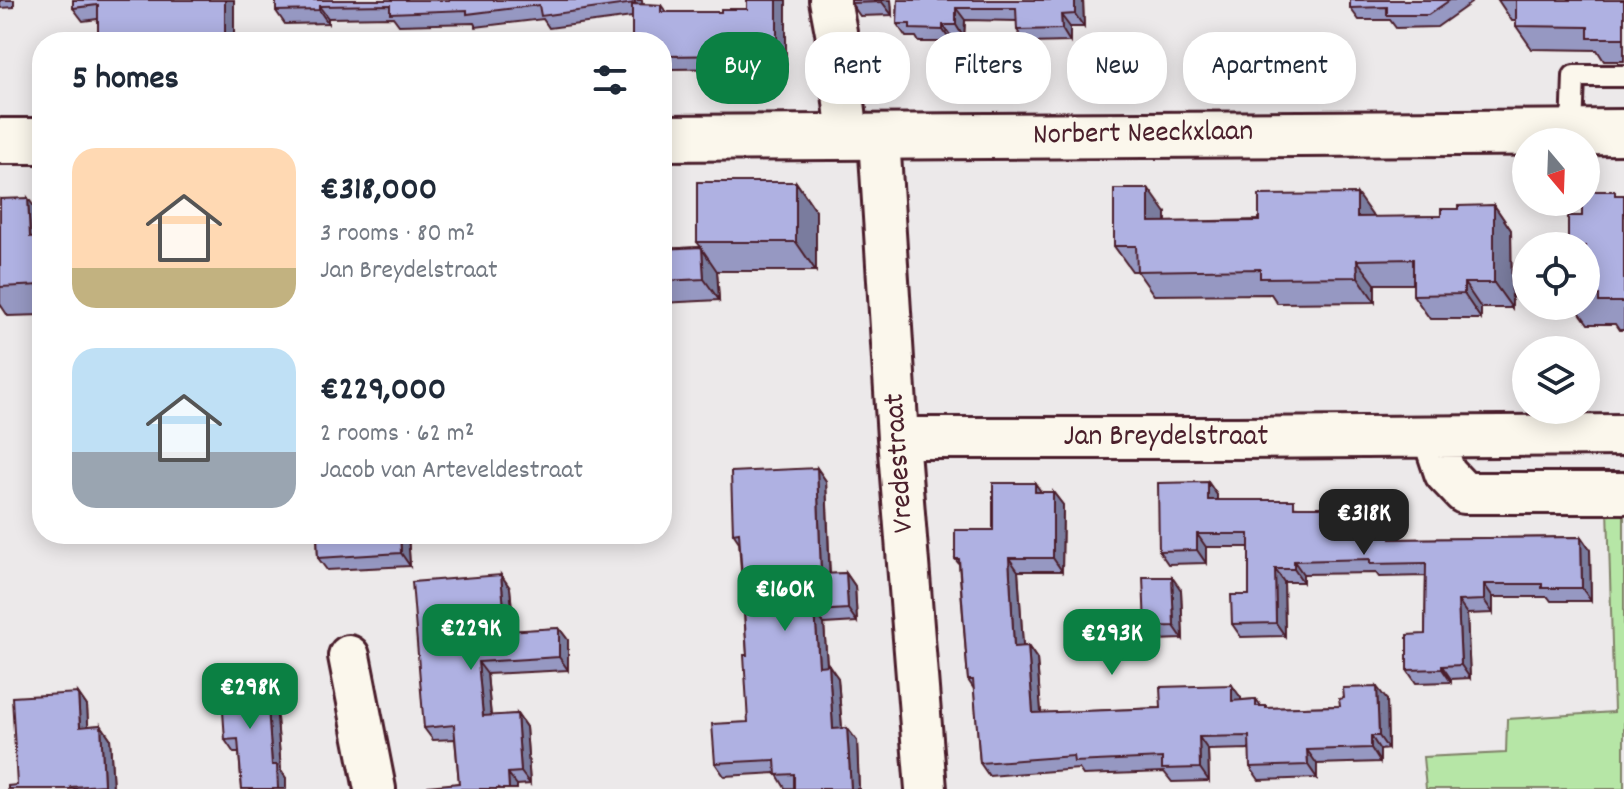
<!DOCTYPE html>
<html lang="en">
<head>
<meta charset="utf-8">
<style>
	body { margin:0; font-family:Dekko,sans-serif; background:#f6f6f7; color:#1f2937; height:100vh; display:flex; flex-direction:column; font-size:30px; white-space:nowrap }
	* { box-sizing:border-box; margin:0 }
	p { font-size:26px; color:#747a83 }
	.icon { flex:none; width:44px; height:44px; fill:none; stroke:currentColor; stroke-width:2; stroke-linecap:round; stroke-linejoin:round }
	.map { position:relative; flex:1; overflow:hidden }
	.details { position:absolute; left:32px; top:32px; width:640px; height:512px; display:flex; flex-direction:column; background:#fff; border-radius:32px; box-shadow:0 4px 20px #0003 }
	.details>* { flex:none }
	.guide { position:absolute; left:696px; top:32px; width:760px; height:72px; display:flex; gap:16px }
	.needle { width:52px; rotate:161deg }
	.fabs { position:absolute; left:1512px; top:128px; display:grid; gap:16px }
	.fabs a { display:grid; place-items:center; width:88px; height:88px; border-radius:50%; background:#fff; box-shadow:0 4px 20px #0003; font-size:40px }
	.price { position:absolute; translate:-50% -68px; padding:0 18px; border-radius:16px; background:#0b8043; color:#fff; font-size:26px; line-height:52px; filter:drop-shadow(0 2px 4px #0008) }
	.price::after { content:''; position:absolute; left:50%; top:48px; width:24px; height:18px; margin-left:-12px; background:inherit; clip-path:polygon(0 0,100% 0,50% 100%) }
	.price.on { background:#222; color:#fff }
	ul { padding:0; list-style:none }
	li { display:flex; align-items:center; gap:24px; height:200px; padding:0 40px }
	li span { display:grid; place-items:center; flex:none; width:224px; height:160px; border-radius:24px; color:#555 }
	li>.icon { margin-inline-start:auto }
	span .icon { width:96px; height:96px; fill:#fffc; stroke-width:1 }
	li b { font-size:34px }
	h2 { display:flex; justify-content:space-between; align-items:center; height:96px; padding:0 40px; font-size:34px }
	.chip { padding:0 28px; border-radius:32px; background:#fff; box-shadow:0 4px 20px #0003; font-size:28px; line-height:72px }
	.chip.on { background:#0b8043; color:#fff }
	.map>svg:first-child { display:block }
	.green { fill:#b6e6a6; stroke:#808268; stroke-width:2 }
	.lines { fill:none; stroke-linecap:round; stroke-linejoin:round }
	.lane-casing { stroke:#4a1f2b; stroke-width:26 }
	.street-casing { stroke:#4a1f2b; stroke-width:46 }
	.secondary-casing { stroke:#4a1f2b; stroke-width:50 }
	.lane { stroke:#fbf7ec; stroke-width:20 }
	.street { stroke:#fbf7ec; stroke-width:40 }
	.secondary { stroke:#fbf7ec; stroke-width:44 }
	.wall { fill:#9698c2; stroke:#4a1f2b; stroke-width:2 }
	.shaded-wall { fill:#7a7c9e; stroke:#4a1f2b; stroke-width:2 }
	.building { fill:#afb1e2; stroke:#4a1f2b; stroke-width:2 }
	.labels { text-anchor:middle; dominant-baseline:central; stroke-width:8; stroke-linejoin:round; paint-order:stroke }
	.street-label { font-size:30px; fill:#4a1f2b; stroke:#fbf7ec }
</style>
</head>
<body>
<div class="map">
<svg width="1624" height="789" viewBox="0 0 1624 789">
	<rect width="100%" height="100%" fill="#ece9ea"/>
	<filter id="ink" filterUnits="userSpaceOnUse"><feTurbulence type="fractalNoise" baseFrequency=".0125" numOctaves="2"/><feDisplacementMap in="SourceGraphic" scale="16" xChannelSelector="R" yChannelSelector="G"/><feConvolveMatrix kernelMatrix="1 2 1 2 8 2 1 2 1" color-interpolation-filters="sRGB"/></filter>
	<g filter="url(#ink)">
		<path class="green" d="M1608,508h16v281h-198l-3,-32 83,-4 1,-34 107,-7z"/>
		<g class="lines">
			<g class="lane-casing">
				<path id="lane" d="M1572,132l2,-56h50"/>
			</g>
			<g class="street-casing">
				<path id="street" d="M830,0l6,32 12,105
					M879,138l19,300 28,351
					M1433,437l12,36 19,20h160
					M898,438h336l390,-3
					M349,656l26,133"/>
			</g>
			<g class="secondary-casing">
				<path id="secondary" d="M662,138l962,-6
					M0,141h42"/>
			</g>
			<use href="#lane" class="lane"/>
			<use href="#street" class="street"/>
			<use href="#secondary" class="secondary"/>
		</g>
		<path class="wall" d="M0,0h14v7l-14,1z
			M73,0h161v42h-136v-23l-15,2 -10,-13z
			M276,0h366v4l19,1 5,7h55l26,-3v-9l39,63h-33l1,5 -84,1 -5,-8h-3v-19l-30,-25 -83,11 -6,-9 -67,8 -2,-4 -75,2 -6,-8 -65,1v5l-43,1 -9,-13z
			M851,0h40l1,15 -32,1 -9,-13z
			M898,0h185l1,27h-14v15l-44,1 -9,-13v-9l-52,-1 -1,18h-12l-1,4h-32l-3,-5h-10l-9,-13z
			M1350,0h119l2,3 -34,24 -41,1 -6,-8h-31l-9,-12z
			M1498,0h126v61h-20l-7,-11 -65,-1 -16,-23v-5h-4z
			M796,182l20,29v60h-99l2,29 -57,3v-54l39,-2 -4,-5z
			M1618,195h6v135h-5l-4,-6h-27l-13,-18h11v-60l-4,-30z
			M0,199l42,19v97l-34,1 -8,-12z
			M1494,205l17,25 1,78h-31v11h-51l-17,-24v-11h-38v18l-98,1 -6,-9 -117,1 -17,-24h-5l-18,-25 52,-33v9l275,-6 17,-7z
			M817,468l9,13 4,93 16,-1 9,13 2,36 -33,2 3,41 11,13 4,50h5l10,13 2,48 -74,-1 -9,-15 -52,3 -9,-13 33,-41 -1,-67 -8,-113 -6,-9z
			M1208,482l9,13v5l81,7 102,13v19l181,-2 9,13 1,51h-40l-3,-4h-55v16l-26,1 3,64 -19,1v3l-35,1 -9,-13 18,-36 1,-58 -47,1 -3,-4 -73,1v8h-19l1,54 -44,1 -9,-13 17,-29v-48h-43v16l-38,1 -9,-13z
			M1041,492h12l10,13 -1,66h-44l5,75h5l9,13 4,54 120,-5 80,-10v2l15,-1 5,7 6,2 73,-2 47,-6 1,49 -8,1v12l-63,2v14l-58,2 -9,-13v-18l-42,1 1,31 -37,1 -8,-10 -81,3 -4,-6 -90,7 -9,-13 -6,-74 -6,-9 -9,-116 -4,-5z
			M317,534h91l2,32 -83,4 -9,-12z
			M501,575l9,13 4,43 45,-3 9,12v30l-81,4 4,42 26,-2 9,13 4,57 -13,1v4h-89l31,-6 -4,-44 -22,1 -9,-12z
			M1181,590l2,49 -29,1 -9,-13z
			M275,692l6,79 5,7v11h-44l-3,-36h-5l-9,-13z
			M78,693l9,13 1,20 13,-1 9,13 3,51h-105l9,-4z"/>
		<path class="shaded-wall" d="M225,0h9v42h-6l-3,-4z
			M634,0h8l1,16 -8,-13z
			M777,0h9v63l-9,-13z
			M882,0h9l1,15 -10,-13z
			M1075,0h8l1,27 -9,-13z
			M319,6l9,12v5l-9,-13z
			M956,8l9,12 -1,18 -8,-13z
			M1061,15l9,12v15l-8,-13z
			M943,25l9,13 -1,4 -8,-12z
			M744,50l9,13 1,5 -10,-13z
			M796,182l20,29v60l-20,-29z
			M1149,189l17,24v34l-17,-25z
			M1357,194l17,24 -17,-1z
			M28,198l14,20v36l-12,-17z
			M1494,205l17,25 1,78 -18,-25z
			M702,249l15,22 2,29 -15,-21z
			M1357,260l18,24v18l-17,-25z
			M1464,283l17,25v11l-17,-25z
			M817,468l9,13 4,106 -9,-13z
			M1208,482l9,13v19l-9,-14z
			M1035,483l9,13 -9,-4z
			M1053,492l10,13 -1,66 -9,-13z
			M1390,507l10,13v32l-9,-13z
			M400,534h8l2,32 -9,-13z
			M1197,534l9,13v16l-9,-13z
			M1581,537l9,13 1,51 -9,-13z
			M1009,558l9,13 6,89 -10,-13z
			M1294,561l9,13v8l-9,-13z
			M1275,569l9,13 1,54 -9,-13z
			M846,573l9,13 2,36 -9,-13z
			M501,575l9,13 5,56 -9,-13z
			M1172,577l9,13 2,49 -9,-13z
			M1484,584l9,13v16l-9,-13z
			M1458,601l9,13 3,64 -9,-13z
			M815,611l9,13 4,55 -9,-13z
			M559,628l9,12v30l-9,-13z
			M1028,646l9,13 5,67 -9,-13z
			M478,662l9,12 5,55 -9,-13z
			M829,665l9,13 5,64 -10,-13z
			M1442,666l9,13v3l-9,-13z
			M266,678l9,14 6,79 5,7v11h-8l-6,-24z
			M1232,685l9,13 1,16 -10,-13z
			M1377,687l10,13 1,49 -9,-13z
			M78,693l9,13 2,33 -9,-12z
			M517,714l9,13 4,57 -9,-12z
			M101,725l9,13 3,51h-6l-3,-4z
			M847,728l10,13 2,48h-8z
			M1371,736l9,14v12l-9,-14z
			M1199,737l9,13 1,31 -9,-13z
			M1307,750l10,14v14l-9,-13z
			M508,773l9,12v4h-8z"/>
		<path class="building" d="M73,0h152v38h-8v4h-119v-37l-25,3z
			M276,0h358l1,3 -94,13 -2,-11 -72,9v-4l-77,3v-8l-71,1v4l-43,1z
			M747,0h30v50h-33v5l-82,1v-14h-30v-38l29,1v7h60v-3h26z
			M851,0h31v2l-31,1z
			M898,0h177v14l-14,1 1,14 -45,1 -1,-22h-60v17h-13v5l-33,-1v-5h-13z
			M1350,0h100l-22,15h-41v-8l-37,1z
			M1516,0h108v38h-36v-11l-72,-1z
			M697,182h99v60h-99z
			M1114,189h35v33l110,-1v-26l98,-1v23l84,-1v-7h17v-3l36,-1v78h-30v11l-51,1v-36l-56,1 1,17 -98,1v-9l-123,2 -1,-25h-22z
			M1586,191h29v4h9v107h-25v-7h-13v-49h-18v-30h14v-14h4z
			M28,198l2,39 12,-1v49l-42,2v-88z
			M701,247l1,2 2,30 -42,2v-32z
			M817,468l4,106 25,-1 2,36 -33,2 4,55 10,-1 4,64 14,-1 4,61h-57v-15l-18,1 -1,-15 -60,3 -3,-39 36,-2 -4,-67h3l-8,-123 -6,1 -2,-61z
			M1208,482v18h86v7h96l1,32 190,-2 1,51h-40v-4h-58v16l-26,1 3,64 -19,1v3l-35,1v-35l18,-1 1,-71 -56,1v-5l-76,2v8h-19l1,54 -44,1 -1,-29h18v-61h-52v16l-38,1 -1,-68z
			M993,483h42v9h18v66h-44l5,89 14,-1 5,67 128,-5 -1,-21 72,-2v16l24,-2v7h10v2l74,-2 -1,-7 5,-1 -1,-10 34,-1 2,49h-8v12l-64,2 1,15 -58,2 -1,-31 -50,1 1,31 -38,1v-11l-88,4 -1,-6 -93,7 -7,-83h-5l-9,-121h-4v-29h38z
			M317,534h83l1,19 -83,5z
			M501,575l5,56 53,-3v29l-81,5 5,54 34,-2 4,58 -13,1 1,16h-8l-2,-1v1h-71v-3l31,-3 -5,-58 -30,3 -12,-146z
			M1143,577h29l2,49 -29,1z
			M266,678l6,87h5l1,24h-36l-4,-50 -13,1 -4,-58z
			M78,693l2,34 21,-2 3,60 -33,2 1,2h-64v-3l9,-1 -5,-88z"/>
	</g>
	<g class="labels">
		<g class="street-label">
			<text transform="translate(1143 135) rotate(-1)">Norbert Neeckxlaan</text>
			<text x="1166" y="438">Jan Breydelstraat</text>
			<text transform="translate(901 463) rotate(-94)">Vredestraat</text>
		</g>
	</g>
</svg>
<div class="fabs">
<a><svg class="needle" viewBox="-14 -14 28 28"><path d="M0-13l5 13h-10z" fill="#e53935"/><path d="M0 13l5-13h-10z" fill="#747a83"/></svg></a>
<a><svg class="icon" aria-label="locate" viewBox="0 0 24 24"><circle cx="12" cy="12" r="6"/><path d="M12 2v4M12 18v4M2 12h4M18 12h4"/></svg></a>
<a><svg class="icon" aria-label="layers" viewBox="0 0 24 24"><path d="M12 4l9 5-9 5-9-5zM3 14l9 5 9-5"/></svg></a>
</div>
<b class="price on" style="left:1364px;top:557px">€318K</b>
<b class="price" style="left:785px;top:633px">€160K</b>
<b class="price" style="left:471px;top:672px">€229K</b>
<b class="price" style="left:1112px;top:677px">€293K</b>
<b class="price" style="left:250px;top:731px">€298K</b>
<div class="guide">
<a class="chip on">Buy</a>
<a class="chip">Rent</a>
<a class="chip">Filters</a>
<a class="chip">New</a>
<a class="chip">Apartment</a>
</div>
<section class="details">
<h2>5 homes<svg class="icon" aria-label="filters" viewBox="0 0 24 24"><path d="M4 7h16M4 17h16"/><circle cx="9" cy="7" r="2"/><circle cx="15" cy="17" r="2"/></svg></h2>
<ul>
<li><span style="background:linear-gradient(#ffd9b3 75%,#c2b280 0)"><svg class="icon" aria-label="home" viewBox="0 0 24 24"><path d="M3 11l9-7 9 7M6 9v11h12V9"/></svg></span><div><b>€318,000</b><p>3 rooms · 80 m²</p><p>Jan Breydelstraat</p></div></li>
<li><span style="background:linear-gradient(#bfe0f5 65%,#9aa5b1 0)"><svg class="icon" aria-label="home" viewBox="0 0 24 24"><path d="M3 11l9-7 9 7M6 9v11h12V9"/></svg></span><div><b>€229,000</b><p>2 rooms · 62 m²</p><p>Jacob van Arteveldestraat</p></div></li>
</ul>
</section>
</div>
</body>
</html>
